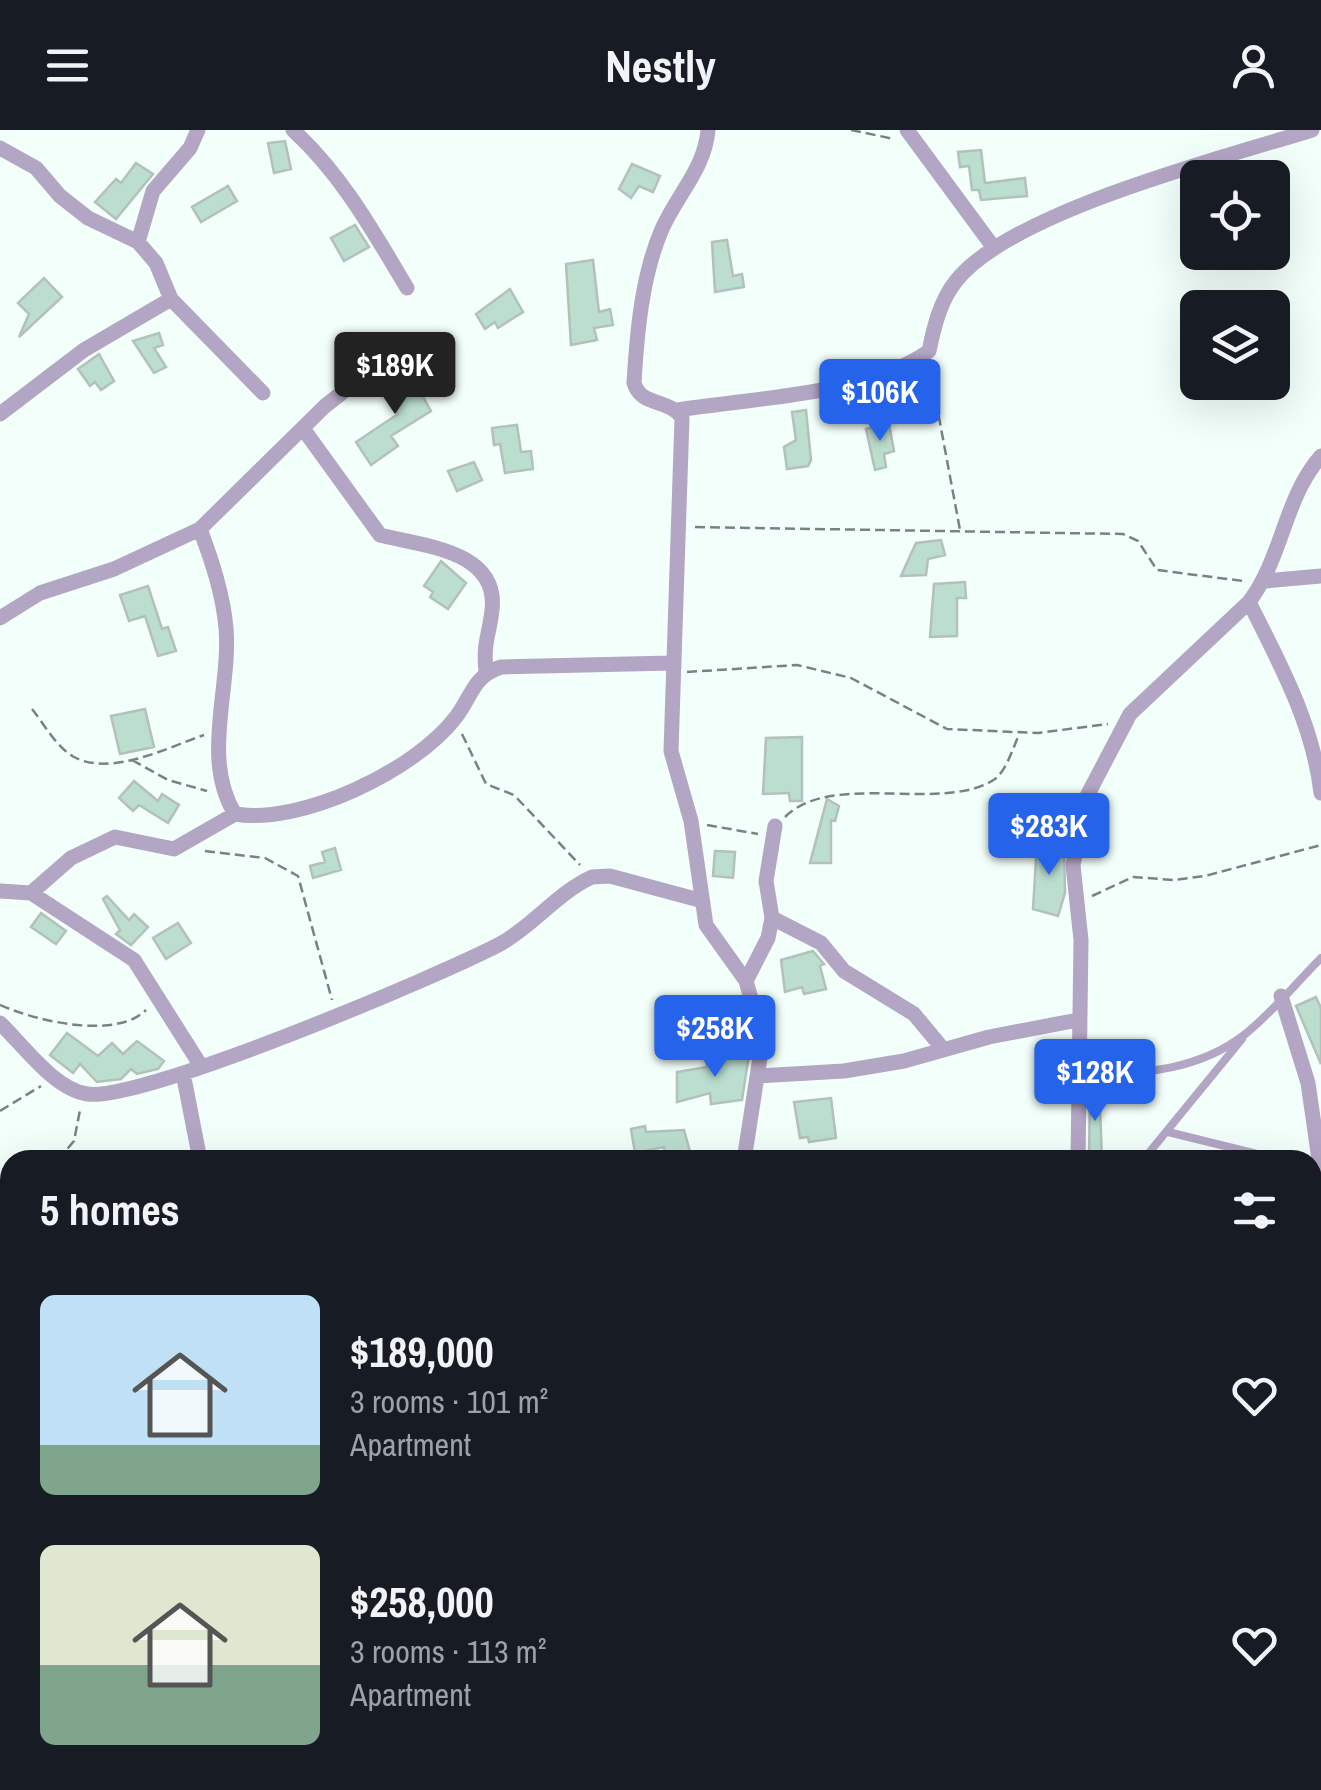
<!DOCTYPE html>
<html lang="en">
<head>
<meta charset="utf-8">
<style>
	body { margin:0; font-family:"Archivo Narrow",sans-serif; background:#242831; color:#f1f3f6; height:100vh; display:flex; flex-direction:column; font-size:38px; white-space:nowrap }
	* { box-sizing:border-box; margin:0 }
	p { font-size:32px; color:#9ea1a6 }
	.icon { flex:none; width:55px; height:55px; fill:none; stroke:currentColor; stroke-width:2; stroke-linecap:round; stroke-linejoin:round }
	.map { position:relative; flex:1; overflow:hidden }
	.drawer { position:absolute; left:0px; top:1020px; width:1322px; height:640px; display:flex; flex-direction:column; background:#171b24; border-radius:30px 30px 0 0; box-shadow:0 10px 40px #0002 }
	.drawer>* { flex:none }
	.controls { position:absolute; left:1180px; top:30px; display:grid; gap:20px }
	.controls a { display:grid; place-items:center; width:110px; height:110px; border-radius:15px; background:#171b24; box-shadow:0 10px 40px #0002; font-size:50px }
	.price { position:absolute; translate:-50% -85px; padding:0 22px; border-radius:10px; background:#2563eb; color:#fff; font-size:32px; line-height:65px; filter:drop-shadow(0 2px 5px #0008) }
	.price::after { content:''; position:absolute; left:50%; top:60px; width:30px; height:22px; margin-left:-15px; background:inherit; clip-path:polygon(0 0,100% 0,50% 100%) }
	.price.selected { background:#222; color:#fff }
	ul { padding:0; list-style:none }
	li { display:flex; align-items:center; gap:30px; height:250px; padding:0 40px }
	li span { display:grid; place-items:center; flex:none; width:280px; height:200px; border-radius:15px; color:#555 }
	li>.icon { margin-inline-start:auto }
	span .icon { width:120px; height:120px; fill:#fffc; stroke-width:1 }
	li b { font-size:42px }
	h2 { display:flex; justify-content:space-between; align-items:center; height:120px; padding:0 40px; font-size:42px }
	header { display:flex; justify-content:space-between; align-items:center; height:130px; padding:0 40px; background:#171b24; font-size:45px; font-weight:800 }
	.map>svg:first-child { display:block }
	.building { fill:#bbdecf; stroke:#b3c1bb; stroke-width:2.5 }
	.lines { fill:none; stroke-linecap:round; stroke-linejoin:round }
	.path { stroke:#7a827e; stroke-width:2.5; stroke-dasharray:10 5; stroke-linecap:butt }
	.lane { stroke:#b3a5c4; stroke-width:8 }
	.street { stroke:#b3a5c4; stroke-width:15 }
</style>
</head>
<body>
<header><svg class="icon" aria-label="menu" viewBox="0 0 24 24"><path d="M4 6h16M4 12h16M4 18h16"/></svg>Nestly<svg class="icon" aria-label="person" viewBox="0 0 24 24"><circle cx="12" cy="8" r="4"/><path d="M4 21q1-7 8-7t8 7"/></svg></header>
<div class="map">
<svg width="1321" height="1660" viewBox="0 0 1321 1660">
	<rect width="100%" height="100%" fill="#f3fffa"/>
	<path class="building" d="M285,11l6,28 -17,4 -6,-30z
		M981,20l4,33 40,-5 2,18 -46,4 -2,-10h-7l-3,-24 -9,1 -2,-15z
		M136,33l17,11 -37,45 -21,-17 21,-23 5,4z
		M632,34l28,12 -7,16 -14,-6 -8,12 -12,-9z
		M228,56l9,15 -36,21 -9,-15z
		M355,95l14,22 -25,14 -13,-23z
		M727,110l6,36 9,-2 2,13 -29,5 -3,-50z
		M593,130l6,52 11,-3 3,16 -19,3 3,12 -26,5 -5,-81z
		M44,148l18,19 -43,40 10,-23 -11,-11z
		M510,159l13,23 -25,16 -3,-6 -10,7 -9,-15z
		M159,203l4,12 -9,3 12,19 -12,6 -21,-32z
		M99,224l15,27 -13,9 -6,-8 -5,4 -12,-17z
		M408,240l23,41 -40,25 7,10 -27,19 -15,-23 42,-28 -17,-27z
		M806,280l5,50 -3,6 -21,3 -3,-22 12,-7 -4,-28z
		M889,294l5,27 -10,3 2,13 -11,3 -9,-41z
		M517,295l4,27 10,-1 2,18 -28,4 -5,-29 -6,1 -2,-17z
		M474,332l8,18 -25,11 -9,-20z
		M941,410l4,15 -17,4 -2,16 -25,1 15,-33z
		M441,431l25,22 -18,26 -18,-12 3,-5 -9,-6z
		M965,452l1,16h-9v38l-27,1 4,-53z
		M148,456l14,43 6,-2 8,24 -18,5 -13,-40 -16,5 -9,-26z
		M145,579l9,38 -34,7 -9,-38z
		M802,607v64h-12l-1,-8 -26,1 3,-56z
		M134,651l24,20 4,-7 17,11 -11,18 -29,-18 -6,6 -14,-13z
		M827,669l12,7 -4,15 -4,-1v43h-21z
		M1037,712l27,2 1,49 -7,23 -25,-7z
		M335,718l6,22 -28,8 -3,-12 15,-4 -3,-10z
		M715,721l20,1 -2,26 -20,-2z
		M107,766l22,24 5,-6 14,13 -17,18 -15,-11 4,-4 -17,-31z
		M41,783l25,18 -10,13 -25,-17z
		M178,793l13,20 -25,16 -13,-21z
		M813,821l11,13 -4,2 6,23 -22,5 -2,-7 -17,5 -4,-32z
		M1316,867l5,11v56l-25,-58z
		M67,903l31,23 14,-13 11,11 14,-13 27,20 -6,8 -21,5 -6,-5 -10,10 -24,3 -17,-18 -7,9 -23,-18z
		M1147,918v16l-57,5 1,-19z
		M749,925l-7,45 -31,4 -1,-11 -33,9v-30l30,-5 -1,-7z
		M1099,953l3,77h-13l1,-76z
		M831,968l5,40 -27,4 -1,-5 -8,1 -6,-36z
		M645,996l1,6 38,-2 7,25 -26,5 -1,-13 -29,6 -4,-24z"/>
	<g class="lines">
		<path class="path" d="M851,0l43,9
			M920,246l15,20 25,134
			M695,397l428,7 15,7 19,29 86,11
			M687,542l110,-7 54,13 96,51 91,4 70,-9
			M32,579c12,15 25,39 42,48 37,20 95,-10 130,-22
			M462,604l24,50 28,11 66,70
			M132,630l36,20 39,11
			M785,687c47,-47 158,-3 210,-38 12,-9 19,-34 25,-47
			M707,695l51,9
			M205,721l60,7 33,18 34,124
			M1092,766l41,-19 40,3 32,-4 116,-31
			M0,875c36,16 116,35 146,5
			M0,981l41,-25
			M58,1030l16,-19 6,-31
			M0,1061l10,-4
			M458,1660l24,-10"/>
		<path class="lane" d="M1081,947c58,-4 115,-5 163,-42 27,-21 52,-52 77,-77
			M1168,1002l114,28
			M1143,1030l99,-121"/>
		<path class="street" d="M293,0c49,45 80,101 114,158
			M708,0c-3,38 -31,65 -46,99 -20,46 -25,103 -28,154 7,24 35,15 48,35l-11,333 20,70 15,104 40,56 10,35 5,35 -17,109
			M907,0l87,118
			M0,18l36,20 24,28 28,22 50,24 18,21 15,36 92,94
			M138,112l15,-51 37,-43 8,-18
			M677,280c75,-12 190,-15 252,-59 5,-24 11,-50 27,-70 54,-69 269,-124 356,-151
			M0,284l84,-64 87,-51
			M304,300l76,105c42,11 119,15 112,75 -3,27 -9,31 -6,62
			M200,399c12,32 23,65 26,99 5,61 -25,131 9,186 66,11 180,-43 221,-97 16,-21 17,-41 45,-50l171,-4
			M1265,451l56,-5
			M1249,472c31,62 64,122 72,191
			M0,488l40,-25 74,-24 86,-40 125,-123 77,-60
			M0,761l31,2 40,-35 44,-21 59,12 61,-35
			M31,763l103,67 67,106
			M772,788l49,25 23,28 70,43 29,35
			M746,851l22,-43 4,-20 -6,-37 9,-55
			M1281,866l27,87 13,90
			M0,893c23,22 54,66 87,71 55,8 352,-118 413,-150 33,-18 57,-51 92,-67l18,-1 89,24
			M183,943l17,87
			M758,946l86,-5 60,-10 85,-24 89,-17
			M1078,1030l3,-220 -8,-75 14,-69 43,-82 119,-112c34,-45 35,-104 72,-146
			M1312,1298l9,-19
			M1312,1581l9,2
			M364,1650l2,10
			M781,1650v10
			M966,1650l2,10
			M1185,1660l3,-10"/>
	</g>
</svg>
<div class="controls">
<a><svg class="icon" aria-label="locate" viewBox="0 0 24 24"><circle cx="12" cy="12" r="6"/><path d="M12 2v4M12 18v4M2 12h4M18 12h4"/></svg></a>
<a><svg class="icon" aria-label="layers" viewBox="0 0 24 24"><path d="M12 4l9 5-9 5-9-5zM3 14l9 5 9-5"/></svg></a>
</div>
<b class="price selected" style="left:395px;top:287px">$189K</b>
<b class="price" style="left:880px;top:314px">$106K</b>
<b class="price" style="left:1049px;top:748px">$283K</b>
<b class="price" style="left:715px;top:950px">$258K</b>
<b class="price" style="left:1095px;top:994px">$128K</b>
<section class="drawer">
<h2>5 homes<svg class="icon" aria-label="filters" viewBox="0 0 24 24"><path d="M4 7h16M4 17h16"/><circle cx="9" cy="7" r="2"/><circle cx="15" cy="17" r="2"/></svg></h2>
<ul>
<li><span style="background:linear-gradient(#bfe0f5 75%,#7fa58c 0)"><svg class="icon" aria-label="home" viewBox="0 0 24 24"><path d="M3 11l9-7 9 7M6 9v11h12V9"/></svg></span><div><b>$189,000</b><p>3 rooms · 101 m²</p><p>Apartment</p></div><svg class="icon" aria-label="heart" viewBox="0 0 24 24"><path d="M12 20l-8-8c-3-5 5-10 8-4 3-6 11-1 8 4z"/></svg></li>
<li><span style="background:linear-gradient(#dfe7d0 60%,#7fa58c 0)"><svg class="icon" aria-label="home" viewBox="0 0 24 24"><path d="M3 11l9-7 9 7M6 9v11h12V9"/></svg></span><div><b>$258,000</b><p>3 rooms · 113 m²</p><p>Apartment</p></div><svg class="icon" aria-label="heart" viewBox="0 0 24 24"><path d="M12 20l-8-8c-3-5 5-10 8-4 3-6 11-1 8 4z"/></svg></li>
</ul>
</section>
</div>
</body>
</html>
